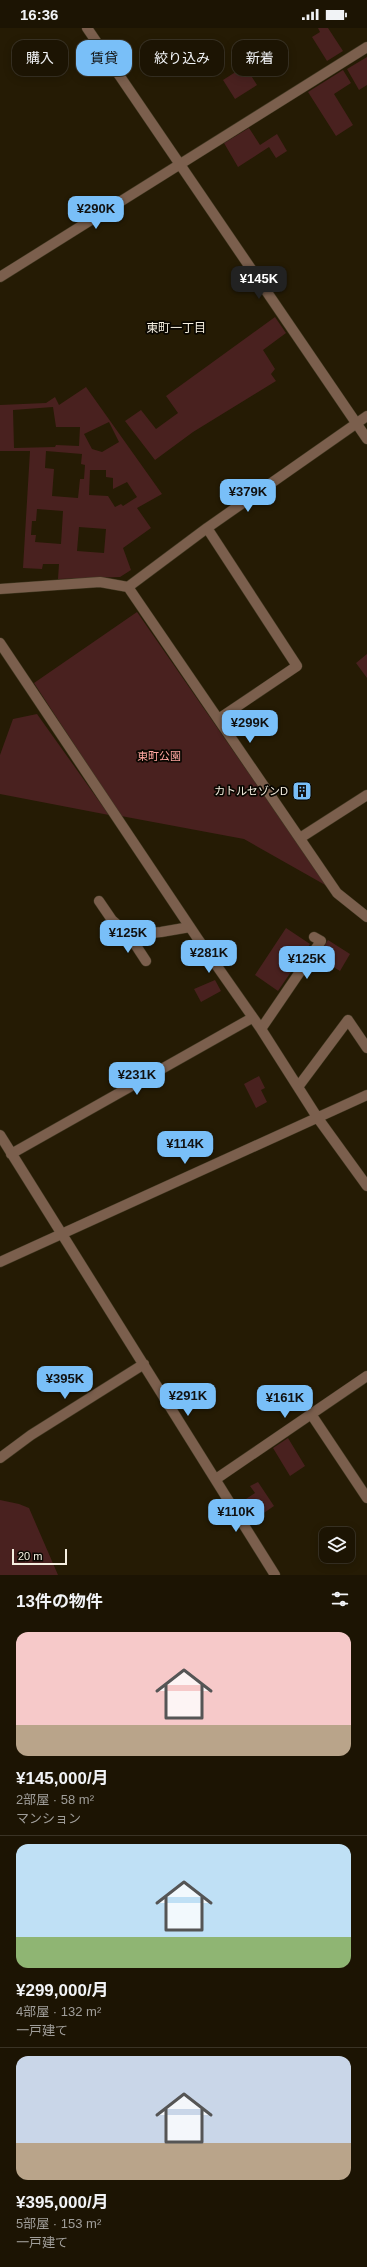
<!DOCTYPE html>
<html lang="ja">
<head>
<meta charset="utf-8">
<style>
	body { margin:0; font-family:Arial,"Noto Sans JP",sans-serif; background:#251d0d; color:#f1f3f6; height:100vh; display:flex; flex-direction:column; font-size:15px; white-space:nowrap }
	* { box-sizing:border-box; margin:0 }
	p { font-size:13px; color:#a09e9a }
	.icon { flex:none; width:22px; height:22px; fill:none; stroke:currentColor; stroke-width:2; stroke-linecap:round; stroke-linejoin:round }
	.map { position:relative; height:1547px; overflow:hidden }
	.drawer { display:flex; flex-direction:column; background:#1c1403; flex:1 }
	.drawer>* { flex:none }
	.banner { position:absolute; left:12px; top:12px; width:343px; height:36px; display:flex; gap:8px }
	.fabs { position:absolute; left:319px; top:1499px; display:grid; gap:8px }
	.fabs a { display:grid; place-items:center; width:36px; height:36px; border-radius:8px; background:#1c1403; box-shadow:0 2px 10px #0003,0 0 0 1px #3a3325; font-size:20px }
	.scale { position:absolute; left:12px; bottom:10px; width:55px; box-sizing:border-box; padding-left:4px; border:2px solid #f5efe0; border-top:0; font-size:11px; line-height:14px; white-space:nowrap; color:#f5efe0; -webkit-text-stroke:3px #0a0701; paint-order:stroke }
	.price { position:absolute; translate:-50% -34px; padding:0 9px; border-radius:8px; background:#79bff8; color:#111; font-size:13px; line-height:26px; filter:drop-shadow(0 1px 2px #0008) }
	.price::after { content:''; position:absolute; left:50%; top:24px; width:12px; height:9px; margin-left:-6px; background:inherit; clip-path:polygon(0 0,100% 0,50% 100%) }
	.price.active { background:#222; color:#fff }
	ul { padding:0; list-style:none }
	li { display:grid; align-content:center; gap:8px; height:212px; padding:0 16px }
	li+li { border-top:1px solid #3a3325 }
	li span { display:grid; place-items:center; height:124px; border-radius:12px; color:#555 }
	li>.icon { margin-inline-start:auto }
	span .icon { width:72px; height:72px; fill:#fffc; stroke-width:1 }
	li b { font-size:17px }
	h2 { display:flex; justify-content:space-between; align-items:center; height:48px; padding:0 16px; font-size:17px }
	.tag { padding:0 14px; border-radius:12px; background:#1c1403; box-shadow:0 2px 10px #0003,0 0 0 1px #3a3325; font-size:14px; line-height:36px }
	.tag.active { background:#79bff8; color:#111 }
	.status { display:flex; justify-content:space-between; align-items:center; height:28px; padding:0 20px; background:#1c1403; direction:ltr }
	.status svg { height:11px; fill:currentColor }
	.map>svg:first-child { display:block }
	.green { fill:#49211f; fill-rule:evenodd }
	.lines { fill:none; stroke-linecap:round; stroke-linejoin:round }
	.minor-casing { stroke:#423923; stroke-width:11 }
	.minor { stroke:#7b5f4d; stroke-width:10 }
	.labels { text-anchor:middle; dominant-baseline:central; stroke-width:3.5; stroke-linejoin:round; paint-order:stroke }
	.park-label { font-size:11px; fill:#fea6a0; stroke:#0a0701 }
	.poi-label { font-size:11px; fill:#f5efe0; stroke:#0a0701; text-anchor:end }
	.neighbourhood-label { font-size:12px; fill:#f5efe0; stroke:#0a0701 }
</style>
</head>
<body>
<div class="status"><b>16:36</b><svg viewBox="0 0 49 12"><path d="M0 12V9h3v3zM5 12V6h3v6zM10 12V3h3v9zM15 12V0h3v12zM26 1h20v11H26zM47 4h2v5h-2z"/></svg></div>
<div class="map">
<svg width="367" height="1547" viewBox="0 0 367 1547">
	<rect width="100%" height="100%" fill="#251b04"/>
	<path class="green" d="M318,0h10l15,23 -16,10 -15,-24 8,-5z
		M367,29v28l-8,5 -12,-21z
		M245,38l12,19 -22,14 -12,-19z
		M343,42l8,13 -17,11 19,31 -17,11 -28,-44z
		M249,100l11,17 17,-11 10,17 -11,7 -7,-11 -31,20 -14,-24z
		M275,289l11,16 -23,17 12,19 -4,5 5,7 -83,51 -38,28 -30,-39 16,-11 15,19 22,-16 -12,-17z
		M86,359l76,107 -25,14 14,20 -28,20 8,22 -11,7 -62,2 1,-15h-16l-1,5 -19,-1 7,-117h-30v-46l46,-2 9,-6 4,8zM53,379l3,20h24l-1,19 -23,-1 -1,2 -41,1 -1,-38zM109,394l10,20 -17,10 -10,-3 -8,-15zM46,423l36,3 -1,10 4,1 -1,14h-4l-2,19 -26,-2 2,-27 -9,-1zM90,442h16v7l7,1v11l14,-7 10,15 -14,9 -2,-2 -6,3 -7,-11 -19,-1zM37,481l26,2 -2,33 -26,-2 1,-7h-5l1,-14h4zM79,499l27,2 -2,24 -27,-2z
		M137,584l190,274 -83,-47 -123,-23 -87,-133z
		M367,626v24l-11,-15z
		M37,686l72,101 -109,-21v-39l13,-36z
		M286,900l24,16 -32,47 -23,-16z
		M328,912l22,14 -10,17 -23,-14z
		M215,952l6,11 -20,11 -7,-13z
		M259,1048l6,12 -4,2 6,12 -11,6 -12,-24z
		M288,1410l17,28 -15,10 -17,-28z
		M258,1454l16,24 -19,13 -12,-18 12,-8 -5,-7z
		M0,1472l19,4 10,4 29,67h-58z"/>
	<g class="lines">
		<g class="minor-casing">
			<path id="minor" d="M87,0l280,411
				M0,249l367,-230
				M207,500l90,138 -77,52
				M128,559l209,306 30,24
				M0,561l100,-7 28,5 79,-59 160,-112
				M0,615l198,296 63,90 56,88 50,69
				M300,810l67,-43
				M99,873l13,19 17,15 32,-3 29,-5
				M129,907l17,26
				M261,1001l60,-88 -7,-4
				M298,1059l50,-67 19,28
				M0,1107l275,440
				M11,1126l241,-136
				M0,1234l367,-167
				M311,1386l56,84
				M0,1430l31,-23 113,-71
				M216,1451l151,-103"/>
		</g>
		<use href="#minor" class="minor"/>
	</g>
	<defs>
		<g id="building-square" transform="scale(1)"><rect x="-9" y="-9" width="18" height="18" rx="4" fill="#79bff8" stroke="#0a0701"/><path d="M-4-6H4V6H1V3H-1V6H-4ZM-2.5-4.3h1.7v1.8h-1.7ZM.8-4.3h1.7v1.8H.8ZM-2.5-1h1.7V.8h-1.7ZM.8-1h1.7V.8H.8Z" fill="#111"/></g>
	</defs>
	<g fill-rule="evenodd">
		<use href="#building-square" x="302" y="763"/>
	</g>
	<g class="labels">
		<g class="park-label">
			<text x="159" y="728">東町公園</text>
		</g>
		<g class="poi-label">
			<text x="288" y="763">カトルセゾンD</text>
		</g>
		<g class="neighbourhood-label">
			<text x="176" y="300">東町一丁目</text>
		</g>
	</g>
</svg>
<div class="fabs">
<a><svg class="icon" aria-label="layers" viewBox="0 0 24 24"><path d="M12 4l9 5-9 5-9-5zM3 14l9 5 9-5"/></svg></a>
</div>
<div class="scale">20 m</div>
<b class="price" style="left:96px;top:202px">¥290K</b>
<b class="price active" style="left:259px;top:272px">¥145K</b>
<b class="price" style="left:248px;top:485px">¥379K</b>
<b class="price" style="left:250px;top:716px">¥299K</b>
<b class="price" style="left:128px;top:926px">¥125K</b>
<b class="price" style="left:209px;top:946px">¥281K</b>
<b class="price" style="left:307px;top:952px">¥125K</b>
<b class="price" style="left:137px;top:1068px">¥231K</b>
<b class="price" style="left:185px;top:1137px">¥114K</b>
<b class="price" style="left:65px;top:1372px">¥395K</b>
<b class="price" style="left:188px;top:1389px">¥291K</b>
<b class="price" style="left:285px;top:1391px">¥161K</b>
<b class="price" style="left:236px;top:1505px">¥110K</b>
<div class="banner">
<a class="tag">購入</a>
<a class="tag active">賃貸</a>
<a class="tag">絞り込み</a>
<a class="tag">新着</a>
</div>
</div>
<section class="drawer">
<h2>13件の物件<svg class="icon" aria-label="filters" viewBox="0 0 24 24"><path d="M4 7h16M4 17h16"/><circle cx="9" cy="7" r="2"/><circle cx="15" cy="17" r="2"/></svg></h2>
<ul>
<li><span style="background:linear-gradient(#f6c9c9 75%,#b9a48a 0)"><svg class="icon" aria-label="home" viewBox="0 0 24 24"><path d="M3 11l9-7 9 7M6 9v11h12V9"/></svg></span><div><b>¥145,000/月</b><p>2部屋 · 58 m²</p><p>マンション</p></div></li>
<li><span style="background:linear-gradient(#bfe0f5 75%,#8fb573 0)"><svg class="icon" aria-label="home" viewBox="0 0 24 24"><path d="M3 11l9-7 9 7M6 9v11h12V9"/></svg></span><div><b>¥299,000/月</b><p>4部屋 · 132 m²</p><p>一戸建て</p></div></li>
<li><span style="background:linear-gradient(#c9d6e8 70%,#b9a48a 0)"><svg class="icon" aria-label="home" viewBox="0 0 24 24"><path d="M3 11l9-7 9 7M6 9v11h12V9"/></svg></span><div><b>¥395,000/月</b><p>5部屋 · 153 m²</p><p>一戸建て</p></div></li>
</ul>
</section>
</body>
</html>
